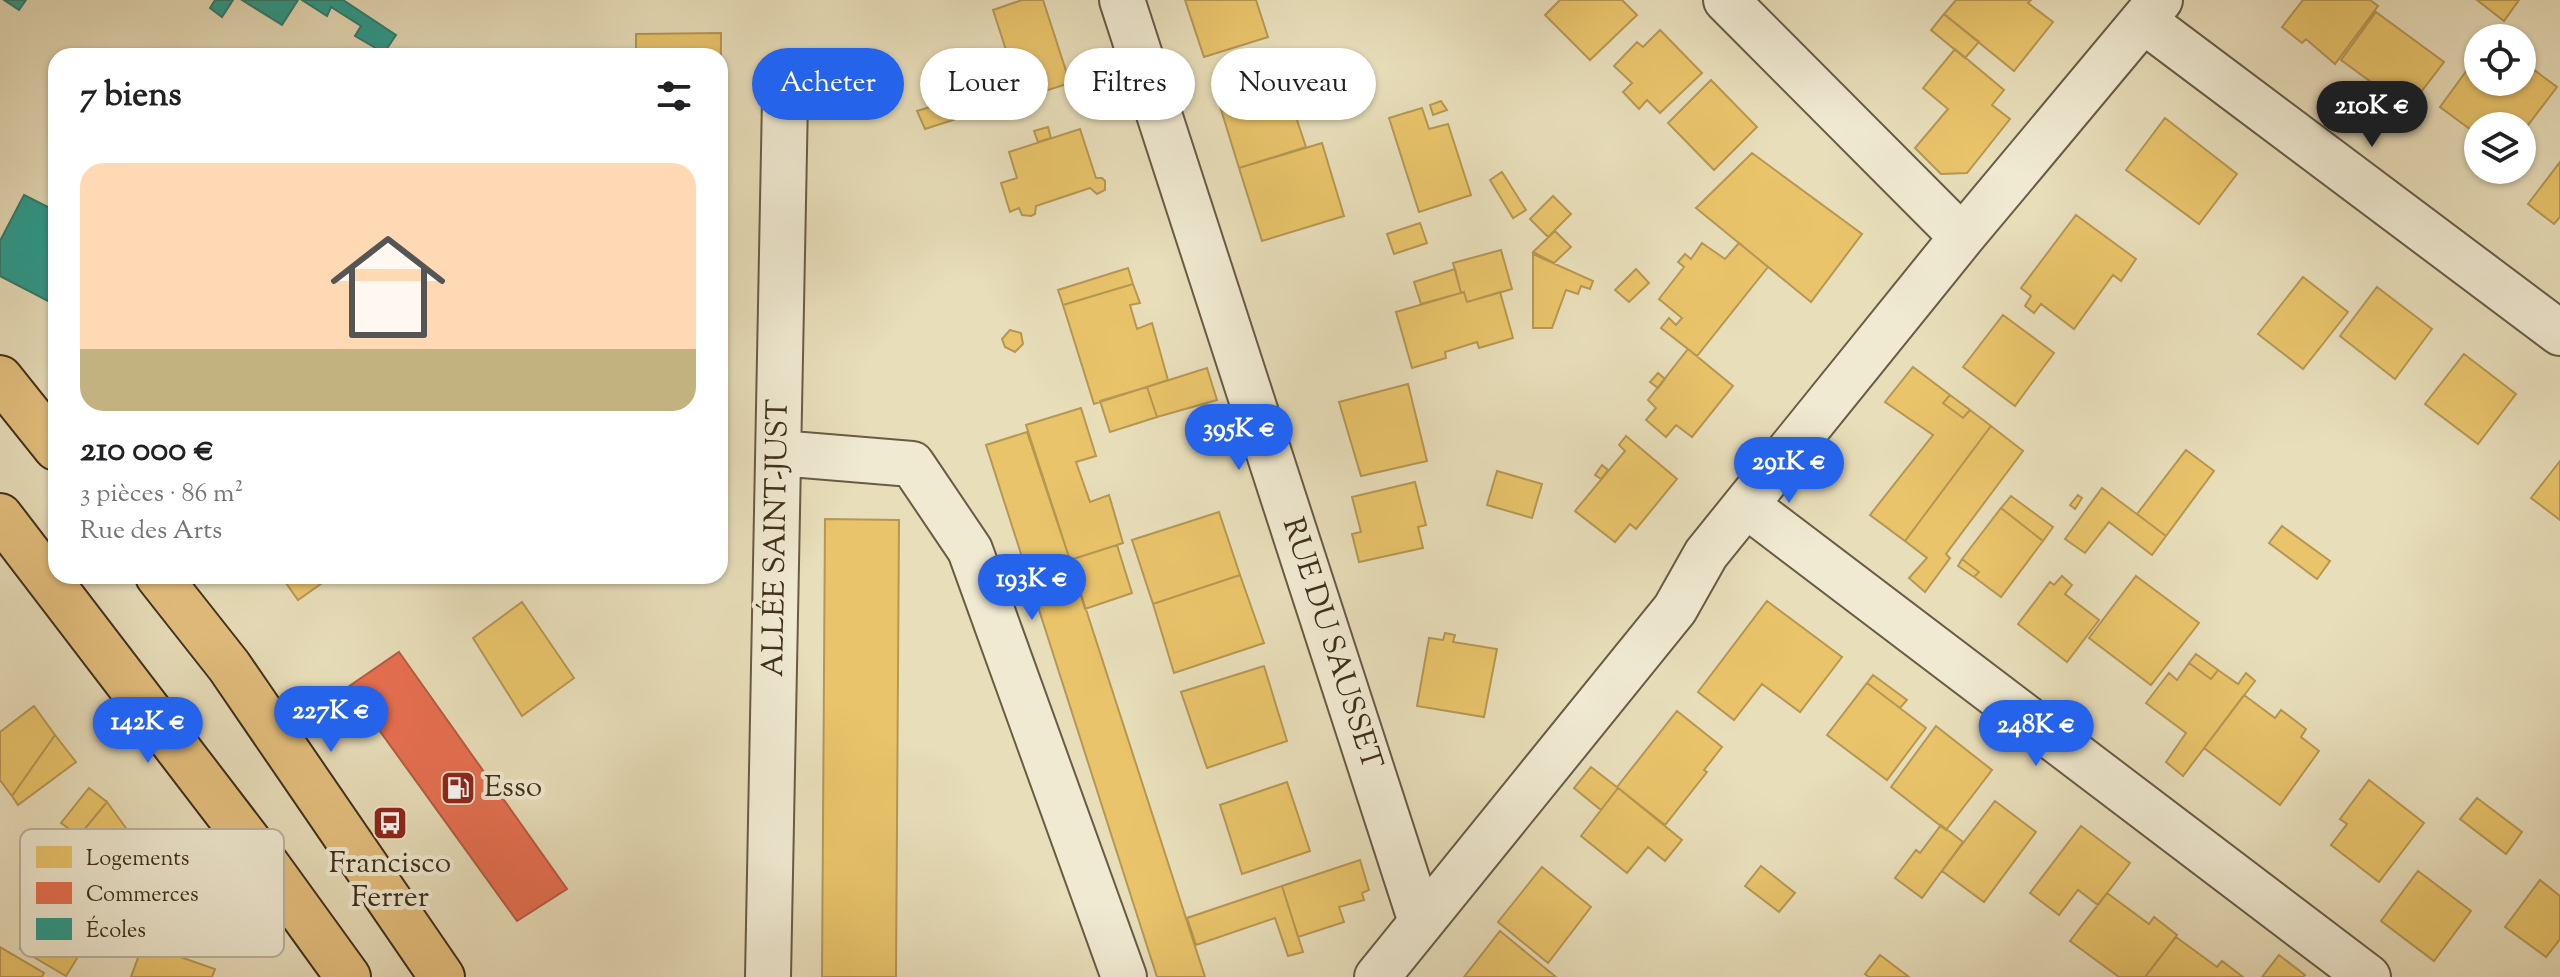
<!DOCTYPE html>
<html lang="fr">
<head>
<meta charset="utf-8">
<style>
	body { margin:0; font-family:"Sorts Mill Goudy",serif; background:#f6f6f6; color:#202124; height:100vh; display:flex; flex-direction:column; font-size:30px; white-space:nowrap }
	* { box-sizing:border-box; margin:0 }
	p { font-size:26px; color:#757577 }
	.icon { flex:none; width:44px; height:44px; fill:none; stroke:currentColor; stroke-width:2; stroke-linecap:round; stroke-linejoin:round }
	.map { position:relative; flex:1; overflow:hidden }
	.drawer { position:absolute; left:48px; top:48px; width:680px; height:536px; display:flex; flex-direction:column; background:#fff; border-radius:24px; box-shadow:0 2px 6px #0004 }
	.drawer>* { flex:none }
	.hud { position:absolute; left:752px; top:48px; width:760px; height:72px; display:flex; gap:16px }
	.fabs { position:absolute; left:2464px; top:24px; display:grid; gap:16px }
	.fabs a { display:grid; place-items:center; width:72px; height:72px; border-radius:50%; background:#fff; box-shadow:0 2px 6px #0004; font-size:40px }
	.price { position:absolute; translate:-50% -68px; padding:0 18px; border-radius:28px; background:#2563eb; color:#fff; font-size:26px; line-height:52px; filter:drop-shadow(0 2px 4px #0008) }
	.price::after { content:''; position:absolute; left:50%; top:48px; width:24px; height:18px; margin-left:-12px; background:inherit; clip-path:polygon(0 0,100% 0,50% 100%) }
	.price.on { background:#222; color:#fff }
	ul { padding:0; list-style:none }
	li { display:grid; align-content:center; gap:16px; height:424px; padding:0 32px }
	li span { display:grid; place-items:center; height:248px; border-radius:24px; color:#555 }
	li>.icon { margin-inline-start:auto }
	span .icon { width:144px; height:144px; fill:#fffc; stroke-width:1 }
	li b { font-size:34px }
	h2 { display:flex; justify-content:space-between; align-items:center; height:96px; padding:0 32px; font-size:34px }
	.chip { padding:0 28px; border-radius:36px; background:#fff; box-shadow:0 2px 6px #0004; font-size:28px; line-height:72px }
	.chip.on { background:#2563eb; color:#fff }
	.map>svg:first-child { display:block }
	.homes { fill:#e9c46a; stroke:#b69753; stroke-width:2 }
	.shops { fill:#e76f51; stroke:#b55c41; stroke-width:2 }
	.schools { fill:#2a9d8f; stroke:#307c6c; stroke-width:2 }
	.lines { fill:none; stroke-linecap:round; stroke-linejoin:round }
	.minor-casing { stroke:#695b44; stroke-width:48 }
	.major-casing { stroke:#3f2f1c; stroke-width:48 }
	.minor { stroke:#f0ead2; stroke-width:44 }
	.major { stroke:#e4bf7d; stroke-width:44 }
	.labels { text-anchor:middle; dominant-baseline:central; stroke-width:8; stroke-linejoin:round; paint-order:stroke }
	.street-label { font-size:30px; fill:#3f2f1c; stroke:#f0ead2 }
	.poi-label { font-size:30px; fill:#3f2f1c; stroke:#f0ead2; text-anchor:start }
	.key { fill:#f0ead2; stroke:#bbb29b; stroke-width:2 }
	.key-label { font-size:22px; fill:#3f2f1c }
</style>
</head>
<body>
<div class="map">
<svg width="2560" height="977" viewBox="0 0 2560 977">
	<rect width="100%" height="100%" fill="#e8deba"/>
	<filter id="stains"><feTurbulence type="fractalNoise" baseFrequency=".0025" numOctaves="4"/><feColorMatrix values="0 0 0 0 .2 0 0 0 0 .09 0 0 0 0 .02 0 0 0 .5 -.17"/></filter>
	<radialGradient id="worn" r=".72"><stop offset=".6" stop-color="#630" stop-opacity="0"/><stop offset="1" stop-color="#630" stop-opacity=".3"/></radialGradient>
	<path class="homes" d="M1022,0h21l27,83 -111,35 -5,-18 62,-19 -23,-71z
		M1185,0h71l12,37 -64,20z
		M1560,0h62l15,15 -47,45 -45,-45z
		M1956,0h75l-3,3 25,19 -39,49 -70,-57z
		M2303,0h67l8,6 -43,58 -29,-25 -4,4 -20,-16z
		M2477,0h42l-15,21z
		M2376,12l68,50 -36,47 -67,-49z
		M1944,14l35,28 -14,16 -34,-28z
		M1660,30l42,43 -42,40 -13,-13 -8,9 -16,-17 9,-9 -18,-17 23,-24 6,5z
		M721,33l-1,221v-198h-84v-22z
		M1955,49l49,41 -12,15 18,14 -43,54 -26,1 -26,-26 33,-39 -25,-21z
		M2478,55v27h44v-21l35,26 -35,46v-7h-44v9l-38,-28z
		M1711,80l46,47 -43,43 -46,-47z
		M1284,81l22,66 -67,21 -20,-65z
		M954,100l5,18 -34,11 -8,-18z
		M1441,101l6,9 -14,5 -3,-10z
		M1422,108l7,21 19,-5 23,71 -52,17 -30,-94z
		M2165,118l72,56 -38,50 -73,-54z
		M1048,127l3,11 -13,4 -4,-11z
		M1080,129l16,49h6l3,3v9l-8,4 -7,-6 -54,18 -1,8 -4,2 -9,-1 -3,-7 -9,4 -9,-29 16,-5 -8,-26z
		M1322,143l22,73 -82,25 -23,-73z
		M1752,153l110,81 -51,68 -115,-94z
		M2560,162v55l-6,7 -26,-20z
		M1502,172l24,38 -13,8 -23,-38z
		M1553,196l18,18 -23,23 -18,-18z
		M2076,215l60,44 -15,22 -8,-6 -39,54 -33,-25 -7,9 -9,-7 6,-10 -10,-8z
		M1420,223l7,20 -33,11 -7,-20z
		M1555,231l16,16 -17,16 -21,-11z
		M1702,243l23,16 14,-16 29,24 -71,89 -36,-28 8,-10 7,7 6,-7 -23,-19 25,-32 -6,-5 7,-8 6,5z
		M1501,250l11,39 -45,13 -3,-10 -3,1 -8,-30z
		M1533,254l60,27 -3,8 -9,-3 -3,8 -12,-4 -14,38h-19z
		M1128,268l5,16 -70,21 -5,-15z
		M1455,269l6,24 -40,11 -7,-22z
		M1636,269l13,14 -20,19 -14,-12z
		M2303,277l45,35 -45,57 -45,-35z
		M1133,284l7,19 -10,2 7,24 15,-6 16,57 -74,24 -31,-99z
		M2377,287l55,42 -37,50 -55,-43z
		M1464,292l3,10 33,-10 13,46 -34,10 -2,-6 -32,10 1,6 -34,10 -16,-56z
		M2003,315l51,38 -39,53 -52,-39z
		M1010,330l11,3 2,11 -8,8 -10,-5 -3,-8z
		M1688,349l45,37 -41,51 -16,-12 -10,12 -20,-17 10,-12 -8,-8z
		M2464,354l52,40 -38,50 -53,-40z
		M1913,367l37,28 -7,8 20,15 7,-8 21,16 -86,115 -35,-26 63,-80 -48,-33z
		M1207,368l10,32 -60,17 -10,-30z
		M1658,373l7,6 -7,9 -8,-6z
		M1408,384l19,77 -66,15 -22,-74z
		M1147,387l10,30 -47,15 -10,-31z
		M1950,395l20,15 -7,8 -20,-15z
		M1081,408l15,48 -20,6 14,40 19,-7 14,48 -53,17 -44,-135z
		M1991,426l32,25 -77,103 4,4 -25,34 -16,-14 18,-20 -22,-17z
		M1027,432l43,128 135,417h-48l-171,-532z
		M1626,436l51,43 -41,50 -6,-5 -15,18 -40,-31 50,-60 -6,-6z
		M2186,450l28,21 -48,65 -29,-22z
		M2560,461v59l-29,-22z
		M1602,465l6,5 -7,9 -6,-4z
		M1497,471l45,13 -10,34 -45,-13z
		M1415,482l11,43 -8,2 5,21 -64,14 -7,-28 9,-2 -9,-35z
		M2102,488l64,48 -14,19 -43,-33 -24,31 -20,-14z
		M2078,495l4,3 -7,11 -5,-4z
		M2011,496l42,31 -10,14 -42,-33z
		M2001,508l42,33 -42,56 -27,-20 5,-5 -17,-13z
		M1219,512l21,63 -87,29 -21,-64z
		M825,519l74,1 -3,457h-74z
		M2282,526l48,35 -13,18 -48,-36z
		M1117,545l15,48 -47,16 -15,-49z
		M1962,559l17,13 -5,5 -16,-11z
		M1240,575l24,68 -90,30 -21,-69z
		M281,576h51l-34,24z
		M2062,576l10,9 -7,9 34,26 -32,42 -49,-38 32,-42 4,3z
		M2136,576l63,47 -48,62 -62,-47z
		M1767,601l75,56 -42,55 -38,-28 -28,36 -36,-28z
		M522,602l52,76 -52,38 -49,-78z
		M1445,633l10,2 -2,7 44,7 -13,68 -67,-11 12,-68 14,2z
		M2196,654l22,16 -7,9 -22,-16z
		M2189,663l22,16 7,-9 20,14 8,-11 9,8 -72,95 -17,-14 20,-29 -40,-30 23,-30 8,7z
		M1264,666l23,75 -80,27 -26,-76z
		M1873,675l34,25 -7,8 -33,-25z
		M1867,683l59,45 -39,52 -60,-45z
		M2244,695l31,23 6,-8 25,19 -5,8 18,14 -39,54 -76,-57z
		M34,706l21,29 -43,61 -12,-16v-48z
		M1677,711l45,36 -18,23 3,2 -42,53 -48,-38z
		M1936,726l56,44 -46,60 -55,-43z
		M55,735l21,27 -58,43 -6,-9z
		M1591,767l27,21 -17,22 -27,-22z
		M2369,780l55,43 -45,59 -48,-37 16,-21 -7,-5z
		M1287,782l23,69 -68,23 -22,-69z
		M89,788l18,14 -28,34 -18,-13z
		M1618,788l64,52 -17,21 -17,-14 -21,26 -46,-37z
		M2477,798l45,34 -16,22 -46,-35z
		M1995,801l41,31 -52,70 -42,-31z
		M107,802l43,59 -26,39 -65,-40z
		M1941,825l22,17 -41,56 -27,-20 21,-28 4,3z
		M2081,826l49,37 -32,42 -20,-15 -19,25 -29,-22z
		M1360,860l9,30 -7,3 2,7 -25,7 5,15 -46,15 -16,-51z
		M1761,866l34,27 -16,19 -34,-26z
		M69,867l56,33 -33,34 -26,42 -46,-27z
		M1542,867l49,40 -43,56 -50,-41z
		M2418,871l53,40 -37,50 -53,-40z
		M2540,880l20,16v43l-14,18 -41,-30z
		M1282,886l21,66 -15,4 -13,-38 -79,27 -9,-27z
		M2107,893l42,31 5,-7 23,18 -32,42h-26l-49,-36z
		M1500,931l56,46h-92z
		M2176,937l41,30 5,-6 21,16h-98z
		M143,944l72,25 -3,8h-81z
		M0,947l44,26 -2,4h-42z
		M1880,955l29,22h-40l-4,-3z
		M2279,955l26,20 -2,2h-41z"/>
	<path class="shops" d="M399,652l168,237 -50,32 -169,-234z"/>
	<path class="schools" d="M4,0h22l-7,10z
		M215,0h18l-11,17 -12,-9z
		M242,0h56l-16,25z
		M302,0h41l53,35 -12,18 -29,-17 6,-10 -30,-19 -4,9z
		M24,195l32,16v94l-56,-29v-35z"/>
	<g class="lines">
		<g class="minor-casing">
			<path id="minor" d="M1122,0l299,922
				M1726,0l236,237
				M2144,21l416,312
				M779,453l133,11 58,86 154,427
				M1746,505l622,472
				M768,977l17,-878
				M1377,977l298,-368 31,-55 256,-317 198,-237"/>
		</g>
		<g class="major-casing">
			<path id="major" d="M0,378l56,70
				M0,516l267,349 81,112
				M158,576l71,90 213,311"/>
		</g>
		<use href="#minor" class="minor"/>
		<use href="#major" class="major"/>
	</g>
	<defs>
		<g id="fuel-square" transform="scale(1.8)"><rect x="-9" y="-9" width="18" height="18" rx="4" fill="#8f2418" stroke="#f0ead2"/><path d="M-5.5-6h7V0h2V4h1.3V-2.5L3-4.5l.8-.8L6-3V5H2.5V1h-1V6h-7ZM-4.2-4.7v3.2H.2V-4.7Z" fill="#fff"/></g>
		<g id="bus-square" transform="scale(1.8)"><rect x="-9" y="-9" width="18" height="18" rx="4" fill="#8f2418" stroke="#f0ead2"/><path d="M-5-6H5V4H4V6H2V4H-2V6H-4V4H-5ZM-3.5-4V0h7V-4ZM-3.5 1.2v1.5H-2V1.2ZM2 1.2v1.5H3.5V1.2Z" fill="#fff"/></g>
	</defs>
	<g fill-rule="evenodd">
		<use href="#fuel-square" x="458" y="788"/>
		<use href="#bus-square" x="390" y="823"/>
	</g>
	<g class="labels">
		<g class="street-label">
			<text transform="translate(777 538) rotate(-89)">ALLÉE SAINT-JUST</text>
			<text transform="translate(1331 644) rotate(72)">RUE DU SAUSSET</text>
		</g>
		<g class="poi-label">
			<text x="484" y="788">Esso</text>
			<text x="390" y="864" text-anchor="middle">Francisco<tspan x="390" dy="34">Ferrer</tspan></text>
		</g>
	</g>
	<rect x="20" y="829" width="264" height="128" rx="12" class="key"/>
	<rect x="36" y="846" width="36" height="22" fill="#e9c46a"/>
	<rect x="36" y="882" width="36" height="22" fill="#e76f51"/>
	<rect x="36" y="918" width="36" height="22" fill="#2a9d8f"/>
	<g class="key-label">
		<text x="86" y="865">Logements</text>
		<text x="86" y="901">Commerces</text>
		<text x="86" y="937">Écoles</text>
	</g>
	<rect width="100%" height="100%" filter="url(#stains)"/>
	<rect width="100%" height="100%" fill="url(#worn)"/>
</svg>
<div class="fabs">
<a><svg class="icon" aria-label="locate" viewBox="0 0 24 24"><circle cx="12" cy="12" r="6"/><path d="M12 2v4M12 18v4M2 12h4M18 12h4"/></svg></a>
<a><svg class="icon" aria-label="layers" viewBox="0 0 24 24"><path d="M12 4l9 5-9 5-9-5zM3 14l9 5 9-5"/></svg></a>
</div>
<b class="price on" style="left:2372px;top:149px">210K €</b>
<b class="price" style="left:1239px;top:472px">395K €</b>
<b class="price" style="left:1789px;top:505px">291K €</b>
<b class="price" style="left:1032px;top:622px">193K €</b>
<b class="price" style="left:331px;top:754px">227K €</b>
<b class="price" style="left:148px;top:765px">142K €</b>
<b class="price" style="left:2036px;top:768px">248K €</b>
<div class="hud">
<a class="chip on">Acheter</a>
<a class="chip">Louer</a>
<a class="chip">Filtres</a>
<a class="chip">Nouveau</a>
</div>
<section class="drawer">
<h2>7 biens<svg class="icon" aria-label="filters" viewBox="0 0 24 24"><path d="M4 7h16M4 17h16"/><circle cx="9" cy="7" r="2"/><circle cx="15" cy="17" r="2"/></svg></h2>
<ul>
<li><span style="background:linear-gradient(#ffd9b3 75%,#c2b280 0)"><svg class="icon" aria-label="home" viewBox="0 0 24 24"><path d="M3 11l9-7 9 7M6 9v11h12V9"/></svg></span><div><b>210 000 €</b><p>3 pièces · 86 m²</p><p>Rue des Arts</p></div></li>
</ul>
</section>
</div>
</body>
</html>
